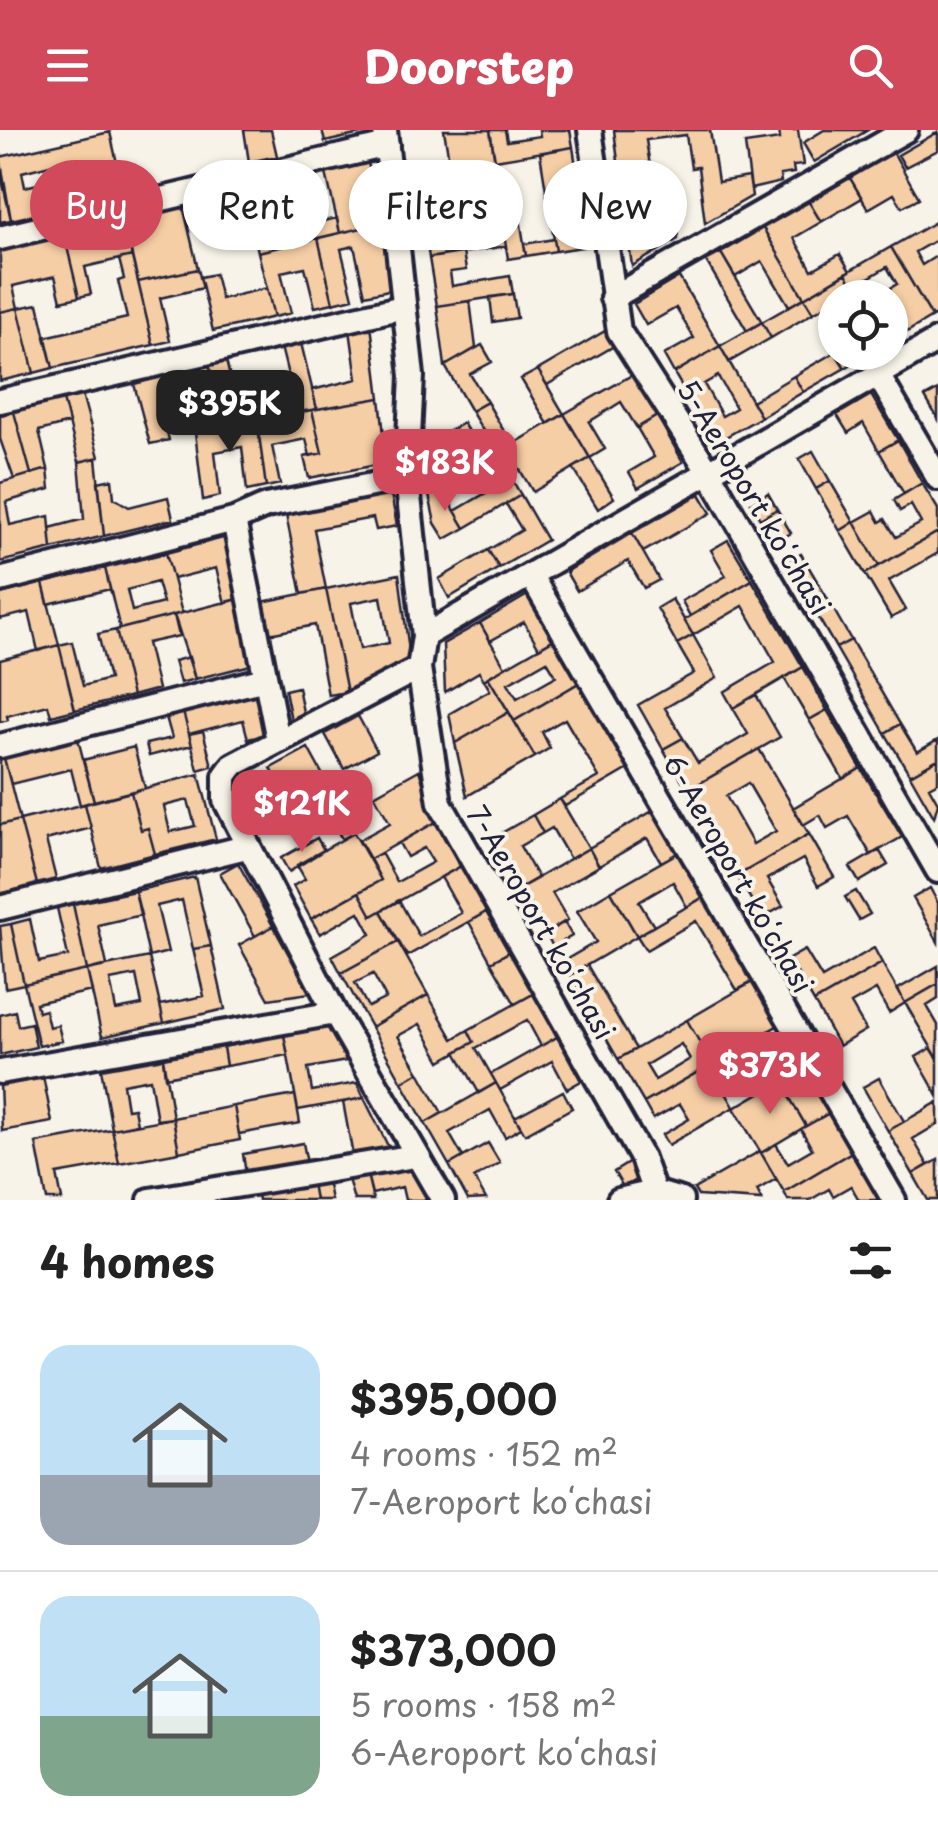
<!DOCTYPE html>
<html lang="en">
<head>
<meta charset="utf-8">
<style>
	body { margin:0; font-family:"Playpen Sans",sans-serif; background:#f6f6f6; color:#222; height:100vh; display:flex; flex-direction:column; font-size:38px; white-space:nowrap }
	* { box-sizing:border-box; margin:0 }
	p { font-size:32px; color:#767676 }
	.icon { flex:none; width:55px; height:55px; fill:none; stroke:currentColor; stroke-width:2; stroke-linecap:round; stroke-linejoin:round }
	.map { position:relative; height:1070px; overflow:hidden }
	.drawer { display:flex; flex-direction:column; background:#fff; flex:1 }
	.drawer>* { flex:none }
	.top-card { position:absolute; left:30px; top:30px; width:880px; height:90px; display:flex; gap:20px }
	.fabs { position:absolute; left:818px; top:150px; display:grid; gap:20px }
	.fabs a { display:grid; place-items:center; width:90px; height:90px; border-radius:50%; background:#fff; box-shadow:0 2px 8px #0004; font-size:50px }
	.price { position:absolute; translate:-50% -85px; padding:0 22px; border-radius:20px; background:#d1495b; color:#fff; font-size:32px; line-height:65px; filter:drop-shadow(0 2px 5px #0008) }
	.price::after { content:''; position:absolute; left:50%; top:60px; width:30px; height:22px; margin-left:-15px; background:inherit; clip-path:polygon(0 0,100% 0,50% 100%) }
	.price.selected { background:#222; color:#fff }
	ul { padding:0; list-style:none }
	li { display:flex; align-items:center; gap:30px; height:250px; padding:0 40px }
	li+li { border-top:2px solid #e0e0e0 }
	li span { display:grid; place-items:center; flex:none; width:280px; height:200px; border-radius:30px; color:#555 }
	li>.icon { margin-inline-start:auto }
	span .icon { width:120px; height:120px; fill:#fffc; stroke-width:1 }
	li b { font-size:42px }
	h2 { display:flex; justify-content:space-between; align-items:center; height:120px; padding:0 40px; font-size:42px }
	.tag { padding:0 35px; border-radius:45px; background:#fff; box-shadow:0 2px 8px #0004; font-size:35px; line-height:90px }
	.tag.selected { background:#d1495b; color:#fff }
	header { display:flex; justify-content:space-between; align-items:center; height:130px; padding:0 40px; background:#d1495b; color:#fff; font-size:45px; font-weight:800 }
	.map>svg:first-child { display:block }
	.building { fill:#f6cea5; stroke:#22223b; stroke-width:2.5; fill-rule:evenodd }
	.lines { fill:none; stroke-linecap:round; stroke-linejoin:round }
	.minor-casing { stroke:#22223b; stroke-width:30 }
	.minor { stroke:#f7f3e8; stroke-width:22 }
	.labels { text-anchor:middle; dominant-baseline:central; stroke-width:8; stroke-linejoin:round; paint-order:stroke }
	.street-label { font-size:28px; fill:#22223b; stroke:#f7f3e8 }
</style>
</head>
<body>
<header><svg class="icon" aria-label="menu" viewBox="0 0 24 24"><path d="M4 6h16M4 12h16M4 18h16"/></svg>Doorstep<svg class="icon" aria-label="search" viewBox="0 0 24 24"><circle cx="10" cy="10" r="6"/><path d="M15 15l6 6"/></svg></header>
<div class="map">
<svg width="938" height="1070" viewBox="0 0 938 1070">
	<rect width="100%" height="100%" fill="#f7f3e8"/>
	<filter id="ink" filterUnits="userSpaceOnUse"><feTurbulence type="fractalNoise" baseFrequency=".01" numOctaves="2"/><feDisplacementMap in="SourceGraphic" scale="20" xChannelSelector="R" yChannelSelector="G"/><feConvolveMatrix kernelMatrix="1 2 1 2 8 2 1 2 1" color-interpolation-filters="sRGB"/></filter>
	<g filter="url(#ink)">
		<path class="building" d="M244,0h27l6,26 -28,6z
			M322,0h50l1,1 -48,11z
			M444,0h46l12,78 -10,2 -2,-10 -68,11 -4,-22 35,-5z
			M490,0h15l2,11 33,-5 -1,-6h31l3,17 -78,13z
			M614,0h96l8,52 31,-5 3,19 -47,27 -7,-56 -7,1 -5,-33 -40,5 5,32 -31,5z
			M779,0h19l5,35 -10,1 1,7 -14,2 1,7 -30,7 -6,-45 35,-5z
			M824,0h44l-54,32 -11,-19z
			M110,2l14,62 -113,26 -11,-63zM74,29l3,29 -32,8 -3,-13 -17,4 -3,-15z
			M938,2v18l-33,17 -7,-12z
			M573,17l8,51 -33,5 -8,-50z
			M893,22l26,46 -17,9 -8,-13 -26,15 -18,-31z
			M368,33l15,60 -43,10 -14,-60z
			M0,41l11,49 -11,2z
			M643,44l9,58 25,-4 1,11 -46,27 -12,-89z
			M850,48l12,20 -41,24 -12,-20z
			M263,58l11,44 63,-14 3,15 -82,19 -9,-40 -61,14 -5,-20z
			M581,68l8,48 -33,5 -8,-48z
			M809,72l12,20 -27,16 18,32 28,-16 10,17 -46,27 -41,-70z
			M183,76l15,63 -60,13 -15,-62z
			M447,76l5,29 51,-8 4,19 -78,12 -7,-47z
			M518,76l8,50 -18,3 -8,-50z
			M123,90l9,36 -47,11 6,27 -12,3 -15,-63z
			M937,91l1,23 -2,-4 -21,12 7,13 16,-10v59l-6,3 -41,-70z
			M383,93l15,65 -33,7 -11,-49 -13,3 12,49 -20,5 -15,-65z
			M763,98l41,70 -15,8 -27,-45 -27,16 -14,-24z
			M64,104l15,63 -18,4 -6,-25 -42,10 5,22 -18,4v-63z
			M318,108l15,65 -18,4 -10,-40 -24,5 10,41 -17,4 -16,-65z
			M554,109l2,12 -30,5 -2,-12z
			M891,117l41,70 -42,25v-44h-16l23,-14 -10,-17 -22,13 6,9 -12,7 -13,-23z
			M463,122l3,18 -16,2 2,14 58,-10 3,18 -76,12 -8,-48z
			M721,123l41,69 -15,9 -41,-70z
			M132,126l21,89 -100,23 -8,-31 82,-19 -9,-37 6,-2 -5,-20z
			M198,139l5,19 -43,10 10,43 -17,4 -15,-63z
			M846,143l9,16 -42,24 -9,-15z
			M215,144l6,25 46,-11 7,29 -61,14 -13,-54z
			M679,147l41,69 -46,27 -10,-18 30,-17 -18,-30 -30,17 -12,-21z
			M513,164l4,24 -24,4 -3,-25z
			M804,168l9,15 -42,25 -9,-16z
			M470,171l6,47 -31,18 -8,-60z
			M38,174l15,64 -19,5 -16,-65z
			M18,178l16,65 -34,8v-69z
			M762,192l9,16 -42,24 -9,-16z
			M371,195l9,73 -63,11 -5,-19 45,-11 -7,-49z
			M605,201l9,15 -67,39 -9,-15z
			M301,213l16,66 -92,16 -16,-61 17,-3 7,28 55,-14 -7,-28z
			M482,215l10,17 -22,12 17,28 -16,9 -26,-45z
			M720,216l41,71 -46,26 -41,-70zM718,246l18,32 -14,8 -18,-32z
			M835,222l10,16 -42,24 -9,-16z
			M836,222h36l-27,16z
			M209,234l16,61 -18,4 -10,-38 -38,9 10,40 -19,4 -16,-60z
			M538,240l26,44 -16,10 -27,-45z
			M632,245l25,41 -20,12 -16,-26 -32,20 16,27 -15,9 -26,-44z
			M794,246l9,16 -42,25 -9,-16z
			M938,260v29l-13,-22z
			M82,264l17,63 -20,5 -16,-63z
			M871,265l27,45 -19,11 -16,-28 -15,10 -11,-18z
			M380,268l7,65 -78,15 -5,-21 18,-4 -10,-43z
			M63,269l6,24 -30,8 9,38 -17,5 -17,-62z
			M487,272l25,43 -15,9 -26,-43z
			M312,280l10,43 -12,3 -4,-17 -34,7 8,38 -14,3 -9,-67z
			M14,282l17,62 -17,5 -14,-40v-24z
			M564,284l26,44 -57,34 -26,-44z
			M657,286l26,46 -45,26 -9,-16 25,-15 -17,-29z
			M257,290l9,67 -19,4 -5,-44 -27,5 5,44 -17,4 -8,-68z
			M463,293l16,27 -50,29 -3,-35z
			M898,310l24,43 -18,11 -25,-43z
			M813,321l17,30 -14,8 -17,-30z
			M96,328l8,78 -52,13 -2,-21 34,-9 -5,-57z
			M590,328l24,40 -16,11 -25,-41z
			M503,334l18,31 -56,33 -10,-17 41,-24 -9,-14z
			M48,339l2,20 -44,13 4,23 39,-9 3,33 -52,13v-79z
			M112,349l2,19 15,9 39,-10 5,22 -69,17 -6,-54z
			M830,351l24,41 -14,9 -24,-42z
			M922,353l16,26v23l-59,34 -25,-44 20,-11 6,11 5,-3 11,18 25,-14 -10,-18 -11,6 -6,-11z
			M441,357l24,41 -20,11 -10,-16 -6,-28z
			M768,363l9,16 -17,10 -9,-16z
			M391,364l6,32 -21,4 -3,-12 -59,11 12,60 -24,5 -16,-79z
			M700,364l11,19 -68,39 -11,-19z
			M521,365l26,45 -48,28 -11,-18 34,-20 -16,-26z
			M777,379l14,24 -17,10 -14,-24z
			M854,392l25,44 -14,8 -25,-43z
			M938,402v21l-49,28 17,29 -15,8 -26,-44z
			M632,403l27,47 -15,8 -16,-27 -51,30 -11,-19z
			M227,407l15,61 -17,5 -9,-35 -43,11 -7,-26z
			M728,410l24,40 -62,36 -8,-15 44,-25 -15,-26z
			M488,420l11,18 -50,30 -10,-19z
			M166,423l16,60 -62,16 -15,-61zM157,452l6,21 -31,8 -5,-21z
			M801,424l25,42 -15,9 -25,-42z
			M105,438l5,21 -62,15 -5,-21z
			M399,444l11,85 -63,33 -21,-103zM381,467l8,46 -29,6 -9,-46z
			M752,450l51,87 -70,41 -9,-16 51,-30 -32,-56 -50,29 -9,-15z
			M43,453l16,62 -21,6 -9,-39 -29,7v-25z
			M326,459l21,103 -19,3 -13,-70 -46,9 -7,-32z
			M531,463l25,45 -17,10 -15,-26 -34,19 -10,-18z
			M826,466l25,44 -15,8 -25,-43z
			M242,468l17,65 -64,16 -21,-64z
			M672,469l21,36 -16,9 -20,-36z
			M174,485l5,21 -32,7 11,46 -26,7 -16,-66z
			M480,493l25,44 -21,13 -5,-8 -34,20 -2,-48z
			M116,500l16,66 -57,14 -16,-65 13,-3 11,44 26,-7 -11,-45z
			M693,505l24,43 -52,30 18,30 -20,11 -25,-44 56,-32 -17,-29z
			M556,508l26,43 -68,40 -26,-44zM547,531l9,15 -39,22 -9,-15z
			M851,510l49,84 -15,9 -49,-85z
			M59,515l16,65 -24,6 -3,-11 -41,11 1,4 -8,2v-62z
			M189,527l6,22 -15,4 -6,-22z
			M803,537l24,43 -18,10 -25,-42z
			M488,547l21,35 -54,31 -6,-29 41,-24 -6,-10z
			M582,551l50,86 -67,39 -5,-7 39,-22 -34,-58 -23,13 8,16 -15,9 -21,-36z
			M298,557l6,30 -13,3 -6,-30z
			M258,563l11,41 -21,5 -5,-19 -54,14 -6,-22z
			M756,565l24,42 -92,53 -25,-41 20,-11 15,25 50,-29 -15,-26z
			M827,580l34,58 -18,11 -34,-59z
			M183,582l9,33 -43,11 -3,-12 26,-6 -6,-21z
			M509,582l26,45 -68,39 -12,-53z
			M358,586l19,35 -33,18 -19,-35z
			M900,594l17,28 21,-12v19l-28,16 -25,-42z
			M203,601l9,35 -14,4 -9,-36z
			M78,609l16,62 -14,4 -9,-36 -60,15 -7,-26z
			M134,617l11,41 -51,13 -11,-41z
			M308,618l17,31 -31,18 -6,-10 -6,3 -11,-22z
			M759,619l50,85 -72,42 -49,-86zM748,653l28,48 -23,13 -27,-48z
			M4,628l16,62 -20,5v-66z
			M938,629v23l-9,5 9,16 -4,14 -24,-42z
			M861,638l41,69 -31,18 -23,-39 -21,12 -7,-13 -17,10 -10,-17z
			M419,640l17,52 -66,37 -11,-19 31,-17 -16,-28z
			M199,644l17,65 -61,15 -7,-26 -7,2 -10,-38zM188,670l7,26 -25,6 -6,-26z
			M131,662l10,38 7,-2 7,26 -54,14 -16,-64z
			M332,664l22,39 -12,6 -22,-38z
			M560,669l29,49 -19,11 -18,-31 -9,5 -10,-18z
			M85,674l6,24 -45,12 10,39 -19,5 -17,-64z
			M656,679l25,42 -20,11 -14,-24 -48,28 -10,-18z
			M533,685l10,18 -23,13 18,32 -18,10 -29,-49z
			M20,690l17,64 -37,10v-69z
			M436,692l25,44 -89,50 -13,-24 22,-12 -11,-21 11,-6 16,29 36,-20 -9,-14 -17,9 -8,-14z
			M354,703l27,47 -70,39 -18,-33 12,-7 -8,-14z
			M809,704l25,43 -16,9 -15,-27 -36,20 16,27 -21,12 -25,-42z
			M317,708l7,12 -35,22 -8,-14z
			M589,718l10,18 -47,27 16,27 -22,13 -26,-45z
			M879,720l9,15 -29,17 -9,-15z
			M681,721l26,44 -20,12 -14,-25 -34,20 15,24 -17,10 -26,-45z
			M238,733l35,63 -18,10 -35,-63z
			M461,736l25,46 -79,44 -26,-45 18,-11 20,36 42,-23 -20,-36z
			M195,747l16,69 -18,3 -11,-49 -25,6 11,46 -19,5 -14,-66z
			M930,758l8,15v39l-25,-44z
			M135,761l6,24 -43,10 9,40 -20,5 -14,-66z
			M611,761l26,45 -67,39 -8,-13 34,-20 -19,-31z
			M856,761l14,23 -11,6 -14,-23z
			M359,762l13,24 9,-5 17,31 -57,31 -9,-17 39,-22 -12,-22 -39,22 -9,-15z
			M707,765l49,85 -19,10 -41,-69 -50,29 -9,-14z
			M73,774l14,66 -63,14 -13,-60 19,-5 9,43 29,-6 -11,-48z
			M486,782l23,40 -18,10 -22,-40z
			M564,792l8,14 -19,11 -7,-14z
			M11,794l13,60 -19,4 -5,-62z
			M273,796l37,67 -41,6 -30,-54z
			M398,812l30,53 -57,32 -30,-54zM373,844l13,24 -18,9 -13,-24z
			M211,816l14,63 -61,14 -4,-18 44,-9 -11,-47z
			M874,818l8,15 -68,39 -25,-43 16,-9 17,28z
			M509,822l24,42 -18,10 -24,-42z
			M149,827l15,66 -62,14 -15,-67zM136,845l6,30 -26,5 -6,-30z
			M882,833l23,40 -16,10 -13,-23 -25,14 15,26 -27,16 -25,-44z
			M587,835l49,84 -18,10 -48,-84z
			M938,836v18l-33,19 -7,-14z
			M87,840l5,21 -56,12 2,9 7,-2 4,17 9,-2 4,16 -23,5 -15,-62z
			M756,850l26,43 -70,41 -25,-44z
			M938,854v15l-11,7 11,19v34l-33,-56z
			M533,864l24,43 -16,9 -14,-26 -51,28 20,35 -17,10 -23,-41 18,-10 -6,-12z
			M428,865l25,44 15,-9 6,12 -33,19 -21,-37 -22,12 21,36 -17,10 -31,-55z
			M15,881l3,15 13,-3 5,24 -36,8v-40z
			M687,890l25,44 -68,39 -26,-44zM681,914l9,15 -35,21 -9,-15z
			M328,897l18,34 -38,7 4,23 45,-8 7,15 -66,12 -14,-75z
			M284,905l4,20 -62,11 -3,-19z
			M557,907l24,44 -14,8 -15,-28 -52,29 -9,-16z
			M223,917l3,19 -61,11 -2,-19z
			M931,918l7,11v37l-22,-39z
			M163,928l10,60 -16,2 -7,-41 -27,5 4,25 7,-1 3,16 -25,5 -11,-60z
			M710,935l24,42 -66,38 -6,-10 27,-16 -9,-15 -27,15 -9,-16z
			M806,935l27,46 -27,15 -26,-45z
			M419,942l23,41 -17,10 -23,-41z
			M43,946l9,46 -50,9 -2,-47z
			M879,948l25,43 -16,10 -25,-44z
			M780,951l26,45 -45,27 -27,-45z
			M496,953l25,45 -16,9 -15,-27 -41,23 14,24 -14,8 -24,-42z
			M563,961l9,17 -47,26 -10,-17z
			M295,965l5,28 -61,11 -5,-28z
			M364,968l26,52 -37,6 -10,-54z
			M938,972v22l-25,15 15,26 -15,9 -25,-43z
			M234,976l6,34 -61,12 -6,-34z
			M833,981l22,39 -71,42 -23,-39 15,-9 12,19 24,-14 -11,-20z
			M173,988l6,34 -60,11 -7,-34z
			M112,999l7,34 -62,11 5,26h-15l-11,-57z
			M303,1013l4,20 -61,11 -3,-20z
			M488,1013l12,20 -26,15 12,21 -18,1 -19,-35z
			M855,1020l30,50h-26l-8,-14 -18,10 -4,-7 -19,11h-22l-4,-8z
			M760,1021l16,28 -19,11 5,10 -64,-4 -4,-7z
			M938,1030v40h-10l-15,-26z
			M630,1032l9,16 -16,9 -9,-15z
			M414,1033l20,37h-29l-3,-13 -30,7 -5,-20z
			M367,1044l6,26h-19l-6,-21z
			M327,1050l4,20h-16l-3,-17z
			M312,1053l3,17h-57l-1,-5z"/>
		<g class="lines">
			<g class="minor-casing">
				<path id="minor" d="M385,0l27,246 -5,102 17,158 -5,32 21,135 202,355 12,34
					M590,0l29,201 91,143 228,397
					M0,108l387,-93
					M612,168l294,-168
					M878,245l60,103
					M0,271l403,-94
					M234,390l44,220
					M531,446l363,624
					M0,450l234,-60 32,-14 141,-28
					M424,506l514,-296
					M419,538l-186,97 -8,11v24l110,213 108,187
					M0,616l265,-67
					M0,778l246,-61
					M0,942l335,-59
					M150,1070l265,-44
					M619,1070l35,-8 27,8"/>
			</g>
			<use href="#minor" class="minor"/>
		</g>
	</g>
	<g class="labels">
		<g class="street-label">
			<text transform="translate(755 367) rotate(59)">5-Aeroport koʻchasi</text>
			<text transform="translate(739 743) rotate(60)">6-Aeroport koʻchasi</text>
			<text transform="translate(542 792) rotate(60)">7-Aeroport koʻchasi</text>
		</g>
	</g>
</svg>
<div class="fabs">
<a><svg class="icon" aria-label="locate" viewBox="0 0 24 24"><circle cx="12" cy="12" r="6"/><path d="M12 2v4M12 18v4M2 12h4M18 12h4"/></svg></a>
</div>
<b class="price selected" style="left:230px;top:325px">$395K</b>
<b class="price" style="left:445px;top:384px">$183K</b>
<b class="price" style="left:302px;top:725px">$121K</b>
<b class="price" style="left:770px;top:987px">$373K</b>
<div class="top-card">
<a class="tag selected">Buy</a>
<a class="tag">Rent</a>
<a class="tag">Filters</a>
<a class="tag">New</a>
</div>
</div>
<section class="drawer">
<h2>4 homes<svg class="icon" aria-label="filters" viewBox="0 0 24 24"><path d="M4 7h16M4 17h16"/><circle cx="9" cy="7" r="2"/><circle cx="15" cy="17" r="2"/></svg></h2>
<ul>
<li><span style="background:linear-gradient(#bfe0f5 65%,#9aa5b1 0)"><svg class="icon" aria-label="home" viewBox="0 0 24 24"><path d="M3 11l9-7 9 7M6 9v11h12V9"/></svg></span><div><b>$395,000</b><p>4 rooms · 152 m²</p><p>7-Aeroport koʻchasi</p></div></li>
<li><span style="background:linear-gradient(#bfe0f5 60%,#7fa58c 0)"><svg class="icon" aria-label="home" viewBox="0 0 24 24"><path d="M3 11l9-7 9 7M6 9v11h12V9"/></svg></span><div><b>$373,000</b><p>5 rooms · 158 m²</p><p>6-Aeroport koʻchasi</p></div></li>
</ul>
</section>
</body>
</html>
